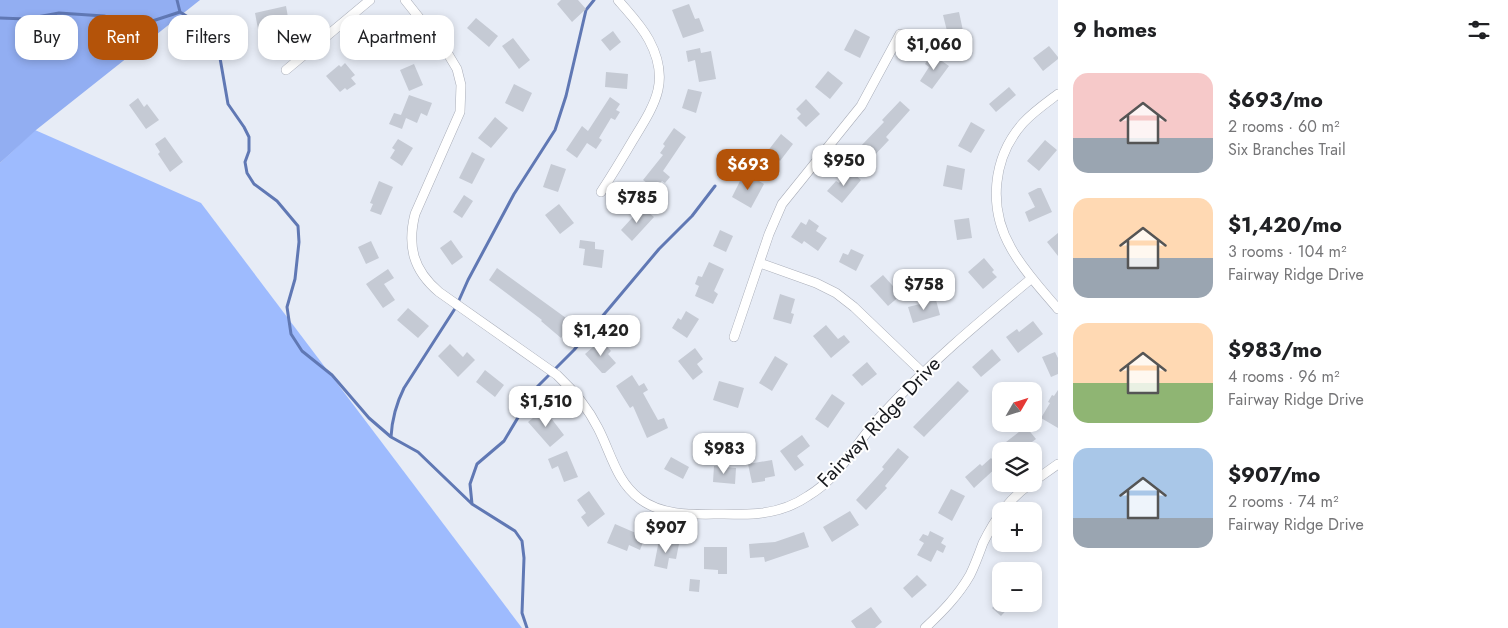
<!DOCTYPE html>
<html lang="en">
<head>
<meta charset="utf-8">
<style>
	body { margin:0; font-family:Jost,sans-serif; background:#f2f2f2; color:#202124; height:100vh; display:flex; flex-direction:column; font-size:19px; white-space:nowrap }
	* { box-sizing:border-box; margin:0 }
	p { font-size:16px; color:#757577 }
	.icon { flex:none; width:28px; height:28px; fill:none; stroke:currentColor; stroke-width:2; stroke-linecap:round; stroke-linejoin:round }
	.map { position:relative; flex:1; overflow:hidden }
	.panel { display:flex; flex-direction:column; background:#fff; width:450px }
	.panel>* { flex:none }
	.hud { position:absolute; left:15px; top:15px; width:475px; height:45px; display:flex; gap:10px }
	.needle { width:32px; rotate:51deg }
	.buttons { position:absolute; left:992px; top:382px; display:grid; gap:10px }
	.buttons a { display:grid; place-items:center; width:50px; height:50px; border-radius:10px; background:#fff; box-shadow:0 2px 8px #0003; font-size:25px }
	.price { position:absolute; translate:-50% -42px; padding:0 11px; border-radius:10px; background:#fff; color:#222; font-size:16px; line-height:32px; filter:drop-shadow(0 1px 2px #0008) }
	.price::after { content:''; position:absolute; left:50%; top:30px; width:15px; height:11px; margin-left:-8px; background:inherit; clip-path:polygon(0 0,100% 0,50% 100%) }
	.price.on { background:#b45309; color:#fff }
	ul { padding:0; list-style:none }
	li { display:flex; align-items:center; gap:15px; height:125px; padding:0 15px }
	li span { display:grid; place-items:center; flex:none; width:140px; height:100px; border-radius:15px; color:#555 }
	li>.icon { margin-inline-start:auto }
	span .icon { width:60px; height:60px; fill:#fffc; stroke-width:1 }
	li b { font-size:21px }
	h2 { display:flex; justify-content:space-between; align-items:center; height:60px; padding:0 15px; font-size:21px }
	.pill { padding:0 18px; border-radius:15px; background:#fff; box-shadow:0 2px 8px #0003; font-size:18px; line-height:45px }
	.pill.on { background:#b45309; color:#fff }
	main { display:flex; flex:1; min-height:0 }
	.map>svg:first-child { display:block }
	.green { fill:#9ebbfe }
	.forest { fill:#92aef2 }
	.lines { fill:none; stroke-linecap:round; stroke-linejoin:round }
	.stream { stroke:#6078b4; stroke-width:3 }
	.building { fill:#c5cad4 }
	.minor-casing { stroke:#a9adb8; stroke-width:10 }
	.minor { stroke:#fff; stroke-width:9 }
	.labels { text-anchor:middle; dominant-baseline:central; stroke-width:4; stroke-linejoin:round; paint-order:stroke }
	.street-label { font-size:20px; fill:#191b1f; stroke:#fff }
</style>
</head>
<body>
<main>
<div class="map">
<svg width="1058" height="628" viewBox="0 0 1058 628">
	<rect width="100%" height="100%" fill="#e7ecf6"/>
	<path class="green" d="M35,130l166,73 321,425h-522v-465z"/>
	<path class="forest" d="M0,0h200l-164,130 -36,33z"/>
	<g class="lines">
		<path class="stream" d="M177,0l3,12
			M0,18l26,1 33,-6 45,3 33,10 43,-14 24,15 9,12 7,19 8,46 16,23 5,10v14l-4,11 2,11 7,11 23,17 21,25 1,16 -4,37 -8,28 4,27 11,17 30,24 37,43 22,19 27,15 54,52 43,27 7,10 2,17 -2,55 5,15
			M391,437c1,-19 5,-33 13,-49l52,-81 12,-27 46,-86 41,-64 11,-34 20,-86 8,-10
			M472,504l-2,-20 7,-20 27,-23 31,-52 39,-39 85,-101 33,-33 23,-30"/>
	</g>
	<path class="building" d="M561,0h17l8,9 -14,13 -15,-18z
		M689,4l6,15 4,-1 5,13 -21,7 -11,-28z
		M286,6l3,17 -31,6 -3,-16z
		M959,12l6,28 -15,3 -7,-28z
		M476,18l22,18 -9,11 -22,-19z
		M382,24l18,24 -14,10 -18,-23z
		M855,29l15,8 -10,21 -16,-8z
		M613,31l8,11 -11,9 -9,-11z
		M513,38l17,22 -11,9 -17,-23z
		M1049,46l9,11v2l-15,12 -10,-13z
		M700,48l1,5 10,-2 5,28 -17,3 -4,-22 -7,2 -2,-11z
		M932,54l17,12 -17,23 -12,-8 9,-14 -4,-3z
		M345,63l10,12 -4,3 5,6 -9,6 -2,-2 -5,4 -14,-16 13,-11 2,2z
		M414,64l9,21 -14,6 -9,-21z
		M828,71l15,12 -13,16 -15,-12z
		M606,72l22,2 -1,15 -22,-2z
		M514,84l18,9 -9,19 -18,-9z
		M1009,87l7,8 -20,17 -7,-8z
		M688,89l14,3 -6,21 -14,-5z
		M409,95l23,8 -5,13 -6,-3 -4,10 -11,-5 -4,11 -13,-5 5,-11 7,2z
		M610,97l10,7 -4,6 4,2 -5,8 -4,-2 -12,20 3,2 -6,9 -9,-6 -10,15 -11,-8 16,-24 6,5z
		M138,98l6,9 3,-3 12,16 -13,9 -17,-24z
		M806,99l14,15 -14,13 -9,-9 4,-4 -5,-5z
		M900,101l10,9 -24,27 3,3 -18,19 -12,-11 25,-26 -2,-2z
		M495,117l13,11 -17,20 -13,-10z
		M971,122l14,8 -14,23 -13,-7z
		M674,128l12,9 -23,34 7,6 -5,6 -3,-2 -7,8 -12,-9 20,-25 -3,-2 5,-7 -2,-2z
		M781,134l12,10 -13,17 -2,-2 -4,6 -11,-8z
		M165,137l18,25 -13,10 -12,-18 2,-2 -5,-8z
		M398,139l15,9 -11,18 -12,-8 5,-8 -3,-2z
		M1045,140l12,10 -18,21 -12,-10z
		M472,152l13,7 -13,25 -13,-6z
		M551,164l15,5 -8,23 -15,-5z
		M947,165l18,4 -3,21 -19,-4z
		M850,170l11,10 -19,23 -15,-12 9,-10 3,2z
		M749,175l15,9 -13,24 -19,-11 9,-18 5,2z
		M379,181l14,6 -12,28 -11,-4 3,-7 -3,-1z
		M1038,188h3l11,24 -23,10 -4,-10 10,-5 -7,-14z
		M464,195l9,6 -11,17 -9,-6z
		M559,204l15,19 -14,11 -15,-19z
		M642,207l12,10 -22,24 -11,-11z
		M969,218l3,20 -15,2 -3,-20z
		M809,219l10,7 -3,5 11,7 -9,13 -14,-10 -2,3 -11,-7 10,-15 5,3z
		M720,230l13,6 -7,16 -13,-6z
		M1058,233v23l-11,-14z
		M451,240l12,17 -11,8 -12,-17z
		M580,240l15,2v7l9,1 -2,18 -19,-3 2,-16 -6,-1z
		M371,241l8,17 -13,6 -8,-17z
		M851,249l13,6 -8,16 -17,-9 4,-9 5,2z
		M984,258l10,12 -2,2 5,5 -14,12 -15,-17z
		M709,262l15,7 -10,22 4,3 -5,10 -18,-8 4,-10 -4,-2 3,-8 4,1z
		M497,268l69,50 -2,2 7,6 -10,12 -20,-17 1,-1 -53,-40z
		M388,269l6,9 -10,6 11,16 -12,8 -17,-24z
		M883,275l18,20 -13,11 -18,-20z
		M780,294l15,5 -4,14 3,1 -3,10 -18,-5z
		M936,300l4,15 -27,8 -5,-16z
		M408,308l21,18 -11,12 -21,-18z
		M686,311l13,8 -12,19 -15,-10 6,-10 3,2z
		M1033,321l10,13 -25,19 -12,-16 11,-8 2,3z
		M826,325l12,14 6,-4 6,7 -19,16 -18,-22z
		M601,340l10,11 -3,3 8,9 -11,10h-3l-17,-19z
		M450,344l13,13 4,-5 8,8 -17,17 -20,-21z
		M695,348l8,11 -6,5 6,8 -10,8 -15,-19z
		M992,349l9,11 -20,17 -9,-10z
		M1055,352l3,6v16l-7,3 -9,-20z
		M775,356l13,8 -16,27 -13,-8z
		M867,362l10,12 -15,12 -10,-11z
		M485,370l19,15 -9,12 -19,-15z
		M632,375l7,11 5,-3 4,7 -5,3 15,27 6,-2 4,10 -21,10 -14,-32 -3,2 -14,-22z
		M719,381l25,7 -6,20 -25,-8z
		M958,381l11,10 -45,46 -11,-10z
		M1058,390v38l-17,-10 9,-15 -2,-1 4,-7 2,1z
		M832,394l13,9 -17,25 -13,-9z
		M544,409l20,26 -14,12 -22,-25z
		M1024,428h3l9,11 -16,12h-6l-8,-9z
		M802,435l8,11 -13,10 7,9 -9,6 -15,-20z
		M898,448l11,9 -24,29 2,2 -21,22 -10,-10 28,-31 -2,-2z
		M567,451l11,26 -14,5 -6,-16 -6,3 -4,-10z
		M671,457l18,10 -6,12 -19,-10z
		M991,458l7,8 -24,22 -9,-11 15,-13 2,2z
		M772,460l3,16 -10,2v3l-13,2 -4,-19z
		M714,466l22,2 -1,16 -22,-2z
		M951,489l14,7 -13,25 -14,-8z
		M589,491l16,23 -17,13 -7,-10 5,-4 -9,-13z
		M850,511l9,14 -27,17 -9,-15z
		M615,524l30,13 -5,13 -11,-5 -2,6 -20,-8z
		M930,531l14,7 -3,5 5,3 -3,7 -6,-3 -6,12 -14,-7 7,-12 -5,-3 4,-6 5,2z
		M804,532l5,15 -44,15 -1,-5 -14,1 -1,-14 26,-2z
		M659,540l20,4 -3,15 -7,-1 -2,11 -13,-3z
		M704,547h23v27h-9v-4l-14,-1z
		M917,575l10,10 -15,13 -9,-10z
		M690,579l10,1 -1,12 -10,-1z
		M996,604h16l-11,12 -9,-8z
		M871,607l11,15 -7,6h-19l-5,-7z"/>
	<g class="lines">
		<g class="minor-casing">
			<path id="minor" d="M405,0l43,54 9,15 4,16 -1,27 -45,102c-8,32 -2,56 24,78l118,83c17,16 31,33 41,53 13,25 18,53 42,71 24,18 56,15 84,15 13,0 26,1 38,-1 16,-2 33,-8 46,-17 33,-20 46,-51 71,-78 47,-52 100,-96 153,-140
				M286,70l84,-70
				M1058,94c-12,9 -25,18 -35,29 -31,35 -35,85 -12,125 12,22 31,42 47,61
				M601,192c11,-17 22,-35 32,-52 22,-36 38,-59 16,-100 -8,-15 -20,-27 -31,-40
				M760,263l56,20 20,10 18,14 69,66
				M734,337l35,-103 13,-30 79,-98 39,-72
				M1034,481l24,-17
				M925,628c17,-16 33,-32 45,-53 5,-10 9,-21 13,-32 12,-24 25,-43 47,-59"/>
		</g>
		<use href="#minor" class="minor"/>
	</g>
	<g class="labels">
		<g class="street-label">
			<text transform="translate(879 422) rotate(-47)">Fairway Ridge Drive</text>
		</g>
	</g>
</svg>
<div class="buttons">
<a><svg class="needle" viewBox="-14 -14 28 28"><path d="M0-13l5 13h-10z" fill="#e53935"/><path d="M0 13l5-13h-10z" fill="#757577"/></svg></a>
<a><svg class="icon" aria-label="layers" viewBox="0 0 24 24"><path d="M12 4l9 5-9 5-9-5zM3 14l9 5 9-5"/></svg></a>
<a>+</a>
<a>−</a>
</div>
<b class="price" style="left:934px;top:71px">$1,060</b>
<b class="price" style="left:844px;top:187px">$950</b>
<b class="price on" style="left:748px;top:191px">$693</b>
<b class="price" style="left:637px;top:224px">$785</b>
<b class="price" style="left:924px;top:311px">$758</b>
<b class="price" style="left:601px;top:357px">$1,420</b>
<b class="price" style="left:546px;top:428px">$1,510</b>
<b class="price" style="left:724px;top:475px">$983</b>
<b class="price" style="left:666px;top:554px">$907</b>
<div class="hud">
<a class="pill">Buy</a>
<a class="pill on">Rent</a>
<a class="pill">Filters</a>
<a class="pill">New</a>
<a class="pill">Apartment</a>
</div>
</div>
<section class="panel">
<h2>9 homes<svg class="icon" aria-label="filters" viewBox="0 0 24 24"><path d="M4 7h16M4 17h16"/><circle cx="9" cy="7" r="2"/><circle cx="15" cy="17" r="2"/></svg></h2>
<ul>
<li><span style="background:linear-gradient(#f6c9c9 65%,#9aa5b1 0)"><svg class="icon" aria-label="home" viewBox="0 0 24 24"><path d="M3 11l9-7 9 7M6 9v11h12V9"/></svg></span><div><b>$693/mo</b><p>2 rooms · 60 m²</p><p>Six Branches Trail</p></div></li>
<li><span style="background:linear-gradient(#ffd9b3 60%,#9aa5b1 0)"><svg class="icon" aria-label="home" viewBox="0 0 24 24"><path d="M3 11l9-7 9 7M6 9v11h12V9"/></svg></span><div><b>$1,420/mo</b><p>3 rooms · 104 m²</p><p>Fairway Ridge Drive</p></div></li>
<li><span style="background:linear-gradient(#ffd9b3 60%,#8fb573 0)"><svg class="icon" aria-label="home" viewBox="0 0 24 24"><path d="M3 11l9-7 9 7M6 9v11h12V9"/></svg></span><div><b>$983/mo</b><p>4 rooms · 96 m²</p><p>Fairway Ridge Drive</p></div></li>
<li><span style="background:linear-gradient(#a9c7e8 70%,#9aa5b1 0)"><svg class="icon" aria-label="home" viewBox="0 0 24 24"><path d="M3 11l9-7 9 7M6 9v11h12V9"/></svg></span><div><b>$907/mo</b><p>2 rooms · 74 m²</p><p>Fairway Ridge Drive</p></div></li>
</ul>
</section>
</main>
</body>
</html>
